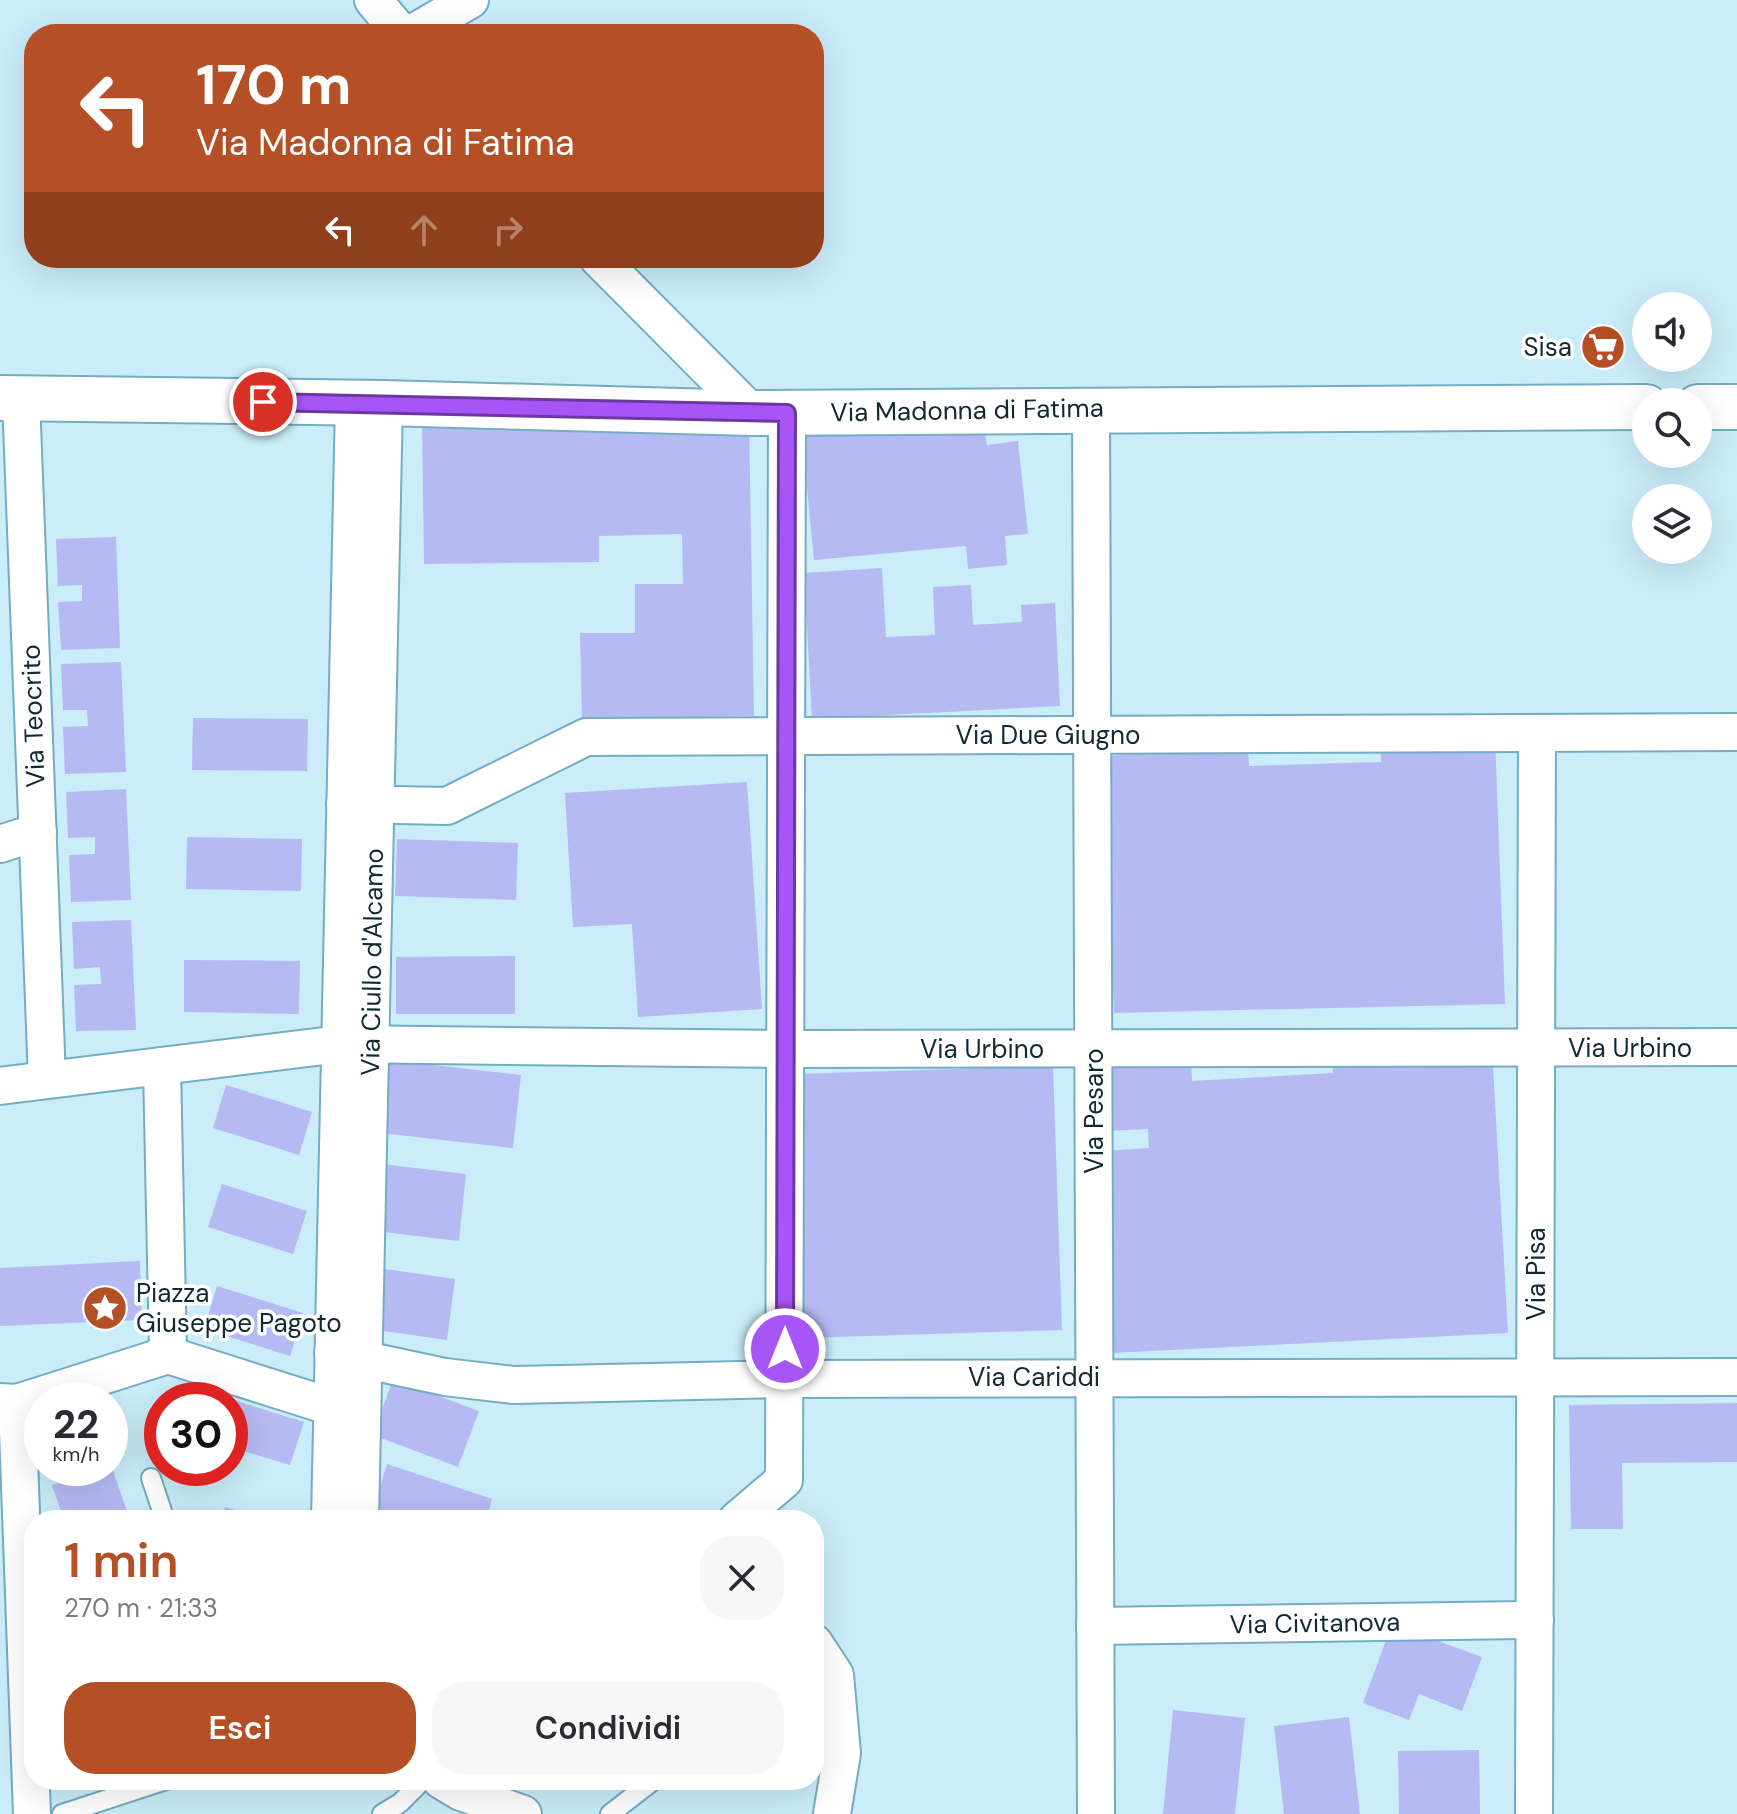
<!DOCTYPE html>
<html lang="it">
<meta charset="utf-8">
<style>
:root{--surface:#fff;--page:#f7f7f7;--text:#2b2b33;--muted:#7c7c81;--accent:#b54f25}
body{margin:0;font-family:"DM Sans",sans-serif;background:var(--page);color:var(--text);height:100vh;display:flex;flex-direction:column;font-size:30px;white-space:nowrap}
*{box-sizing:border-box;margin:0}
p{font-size:26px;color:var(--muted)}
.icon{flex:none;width:44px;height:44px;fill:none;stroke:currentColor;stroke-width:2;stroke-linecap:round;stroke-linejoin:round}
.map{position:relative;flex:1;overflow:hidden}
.sheet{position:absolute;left:24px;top:1510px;width:800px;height:280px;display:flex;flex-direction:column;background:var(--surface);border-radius:32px;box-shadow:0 8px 32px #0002}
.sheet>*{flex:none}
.banner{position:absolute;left:24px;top:24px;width:800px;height:244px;border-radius:32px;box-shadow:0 8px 32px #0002;background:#b54f25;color:#fff;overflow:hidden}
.controls{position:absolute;left:1632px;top:292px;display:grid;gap:16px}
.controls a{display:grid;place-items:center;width:80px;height:80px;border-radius:50%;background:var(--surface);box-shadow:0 8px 32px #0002;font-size:40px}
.speed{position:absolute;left:24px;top:1382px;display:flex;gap:16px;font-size:40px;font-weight:700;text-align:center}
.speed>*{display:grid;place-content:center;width:104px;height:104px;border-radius:50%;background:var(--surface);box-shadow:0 8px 32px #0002;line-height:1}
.speed small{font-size:20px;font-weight:400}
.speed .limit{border:12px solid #d22;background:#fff;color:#111}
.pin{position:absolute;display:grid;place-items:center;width:68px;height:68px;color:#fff;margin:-34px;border:4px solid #fff;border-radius:50%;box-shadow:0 2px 8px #0007}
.me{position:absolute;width:88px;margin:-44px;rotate:0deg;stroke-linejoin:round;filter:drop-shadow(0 0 6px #0008)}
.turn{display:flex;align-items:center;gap:28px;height:168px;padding:0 40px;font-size:36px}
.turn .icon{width:104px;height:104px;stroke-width:2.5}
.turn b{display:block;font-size:56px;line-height:68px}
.lanes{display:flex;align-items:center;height:76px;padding:0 40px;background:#0003;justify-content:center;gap:40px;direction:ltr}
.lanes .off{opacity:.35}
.round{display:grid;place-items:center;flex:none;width:84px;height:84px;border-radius:32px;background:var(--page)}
.head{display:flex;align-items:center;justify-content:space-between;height:136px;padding:0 40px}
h1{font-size:48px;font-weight:600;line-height:60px;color:var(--accent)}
.primary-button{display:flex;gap:16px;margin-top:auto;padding:16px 40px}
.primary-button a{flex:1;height:92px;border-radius:32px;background:var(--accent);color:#fff;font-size:32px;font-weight:600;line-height:92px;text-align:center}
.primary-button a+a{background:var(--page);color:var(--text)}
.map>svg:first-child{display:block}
</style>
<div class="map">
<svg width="1737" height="1814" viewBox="0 0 1737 1814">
<rect width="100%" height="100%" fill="#caedf9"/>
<g fill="#b6baf2">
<path d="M749,418L754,716L582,719L580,633H635V584H683L682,534L599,536V562L424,564L422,422Z"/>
<path d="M983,424L987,445L1018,441L1028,534L1005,536L1007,565L968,569L966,546L814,560L802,436Z"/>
<path d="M116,537L120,648L61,650L58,602L82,601V585L58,586L56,539Z"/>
<path d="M882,568L886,637L935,635L933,587L971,585L973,625L1022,622L1021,605L1055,603L1060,706L812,719L804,573Z"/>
<path d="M121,662L126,772L65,774L63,727L88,726L87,710H63L61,664Z"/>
<path d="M193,718L308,719L307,771L192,770Z"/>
<path d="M1495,737L1505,1004L1114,1013L1105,756L1248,748L1249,766L1381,762L1380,741Z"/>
<path d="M747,782L762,1009L638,1017L632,924L573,927L565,793Z"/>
<path d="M126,789L131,900L71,902L69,855L95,854V837L68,838L66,792Z"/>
<path d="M187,837L302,839L301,891L186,889Z"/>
<path d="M397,839L518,843L516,900L395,896Z"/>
<path d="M131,920L136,1030L76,1031L74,985L101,984L100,967L74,969L72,922Z"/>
<path d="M515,956V1014H396V957Z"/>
<path d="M184,960L300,961L299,1014L184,1012Z"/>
<path d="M1492,1049L1508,1333L1111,1353L1104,1151L1149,1148L1148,1129L1107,1131L1104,1064L1191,1060L1192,1081L1333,1073L1332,1057Z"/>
<path d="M380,1059L521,1075L513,1148L372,1132Z"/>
<path d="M1053,1066L1062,1330L805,1338L796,1074Z"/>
<path d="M226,1085L312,1112L299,1155L213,1128Z"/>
<path d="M381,1164L466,1174L459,1241L374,1231Z"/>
<path d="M222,1184L307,1211L293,1254L208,1227Z"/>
<path d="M140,1261L142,1320L0,1326V1268Z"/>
<path d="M378,1268L455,1279L447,1340L370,1329Z"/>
<path d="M217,1286L303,1313L290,1356L204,1329Z"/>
<path d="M393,1379L479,1411L458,1467L373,1435Z"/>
<path d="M230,1399L304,1422L290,1465L230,1447Z"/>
<path d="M1737,1403V1462L1622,1463L1623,1529H1571L1569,1405Z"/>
<path d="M110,1462L130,1520H64L52,1485L61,1482L56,1468H110Z"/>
<path d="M387,1464L492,1499L486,1520H370Z"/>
<path d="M225,1507L264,1519L263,1520H221Z"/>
<path d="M1392,1624L1482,1657L1462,1711L1419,1694L1409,1720L1363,1703Z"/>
<path d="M1173,1710L1245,1718L1235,1814H1163Z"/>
<path d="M1349,1717L1360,1814H1284L1274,1726Z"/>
<path d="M1479,1750L1480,1814H1399L1398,1751Z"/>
</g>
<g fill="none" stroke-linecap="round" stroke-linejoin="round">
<g stroke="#73adc1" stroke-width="22">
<g id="service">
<path d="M151,1478L165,1520"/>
<path d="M62,1814L166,1780"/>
<path d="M382,1814L400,1803L423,1780"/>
<path d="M610,1814L654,1780"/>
</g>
</g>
<g stroke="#73adc1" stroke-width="40">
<g id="minor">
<path d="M373,0L402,34"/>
<path d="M411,34L470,0"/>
<path d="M598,258L752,413"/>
<path d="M21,398L47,1080"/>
<path d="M1091,409L1096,1814"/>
<path d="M345,804L447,806L586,737L1737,732"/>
<path d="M0,844L38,832"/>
<path d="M162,1066L168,1355"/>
<path d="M0,1086L340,1044L786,1049L1737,1047"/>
<path d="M333,1353L445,1377L514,1385L785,1379L1737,1377"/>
<path d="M0,1402L17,1403L168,1355L332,1407"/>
<path d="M17,1403L32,1814"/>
<path d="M330,1520L354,404"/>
<path d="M360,1520L384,403"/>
<path d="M737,1520L784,1480L787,413"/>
<path d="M1095,1626L1535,1620"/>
<path d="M814,1643L835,1675L842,1753L832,1814"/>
<path d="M441,1780L461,1792L523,1814"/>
<path d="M1534,1814L1537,733"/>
</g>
</g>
<g stroke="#73adc1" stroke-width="48">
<g id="tertiary">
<path d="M0,398L384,403L752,413L1646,407"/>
<path d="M1698,407H1737"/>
</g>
</g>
<use href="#service" stroke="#fff" stroke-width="18"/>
<use href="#minor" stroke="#fff" stroke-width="36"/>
<use href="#tertiary" stroke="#fff" stroke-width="44"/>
</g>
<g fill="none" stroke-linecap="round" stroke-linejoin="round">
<g stroke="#6d37a1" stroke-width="20">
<path id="route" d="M263,402L787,413L785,1349"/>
</g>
<use href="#route" stroke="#a855f7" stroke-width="14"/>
</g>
<defs>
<g id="supermarket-disc" transform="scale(2.3)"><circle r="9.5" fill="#b54f25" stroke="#fff"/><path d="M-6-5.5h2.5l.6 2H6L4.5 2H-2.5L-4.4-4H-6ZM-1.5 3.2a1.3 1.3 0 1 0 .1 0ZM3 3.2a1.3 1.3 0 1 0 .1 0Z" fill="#fff"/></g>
<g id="sight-disc" transform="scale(2.3)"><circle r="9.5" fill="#b54f25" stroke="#fff"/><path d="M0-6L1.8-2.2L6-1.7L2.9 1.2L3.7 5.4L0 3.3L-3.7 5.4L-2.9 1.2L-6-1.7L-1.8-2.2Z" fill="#fff"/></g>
</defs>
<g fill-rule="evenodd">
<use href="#supermarket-disc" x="1603" y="347"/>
<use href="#sight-disc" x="105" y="1308"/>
</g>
<g text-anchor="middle" stroke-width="7" stroke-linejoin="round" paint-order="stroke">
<g font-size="26" fill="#112a31" stroke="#fff" text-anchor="end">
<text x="1572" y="356">Sisa</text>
<text x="136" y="1302" text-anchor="start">Piazza<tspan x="136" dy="30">Giuseppe Pagoto</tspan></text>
</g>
<g font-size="26" fill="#112a31" stroke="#fff">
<text transform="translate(967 410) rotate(-1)" y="9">Via Madonna di Fatima</text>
<text transform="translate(33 716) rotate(-92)" y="9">Via Teocrito</text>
<text x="1048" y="744">Via Due Giugno</text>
<text transform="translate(372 962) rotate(-89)" y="9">Via Ciullo d'Alcamo</text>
<text x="1630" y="1057">Via Urbino</text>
<text x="982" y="1058">Via Urbino</text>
<text transform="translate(1094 1111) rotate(-90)" y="9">Via Pesaro</text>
<text transform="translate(1536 1274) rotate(-90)" y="9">Via Pisa</text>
<text x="1034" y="1386">Via Cariddi</text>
<text transform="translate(1315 1623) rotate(-1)" y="9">Via Civitanova</text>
</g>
</g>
</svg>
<div class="controls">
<a><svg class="icon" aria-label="sound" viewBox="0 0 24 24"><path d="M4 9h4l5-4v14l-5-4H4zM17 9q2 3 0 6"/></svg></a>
<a><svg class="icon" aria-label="search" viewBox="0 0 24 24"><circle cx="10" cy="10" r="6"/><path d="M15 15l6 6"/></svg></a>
<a><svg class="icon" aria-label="layers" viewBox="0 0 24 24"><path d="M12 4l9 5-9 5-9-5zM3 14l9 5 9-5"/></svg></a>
</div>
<div class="speed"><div>22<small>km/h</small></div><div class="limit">30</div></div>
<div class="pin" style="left:263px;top:402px;background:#d93025"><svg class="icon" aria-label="arrive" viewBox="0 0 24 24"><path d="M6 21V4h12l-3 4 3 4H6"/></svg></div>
<svg class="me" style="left:785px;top:1349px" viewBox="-20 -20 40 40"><circle r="17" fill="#a855f7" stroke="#fff" stroke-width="3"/><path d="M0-11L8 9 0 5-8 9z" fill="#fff"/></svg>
<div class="banner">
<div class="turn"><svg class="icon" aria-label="left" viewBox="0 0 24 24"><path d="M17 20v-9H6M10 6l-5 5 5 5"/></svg><div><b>170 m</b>Via Madonna di Fatima</div></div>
<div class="lanes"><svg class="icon" aria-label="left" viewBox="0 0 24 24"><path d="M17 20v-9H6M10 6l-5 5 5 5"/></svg><svg class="icon off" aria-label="ahead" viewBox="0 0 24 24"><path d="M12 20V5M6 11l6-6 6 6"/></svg><svg class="icon off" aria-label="right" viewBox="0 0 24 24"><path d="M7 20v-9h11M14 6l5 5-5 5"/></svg></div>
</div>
<section class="sheet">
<div class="head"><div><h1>1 min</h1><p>270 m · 21:33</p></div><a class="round"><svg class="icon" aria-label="close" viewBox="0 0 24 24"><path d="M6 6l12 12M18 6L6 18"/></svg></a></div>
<div class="primary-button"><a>Esci</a><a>Condividi</a></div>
</section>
</div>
